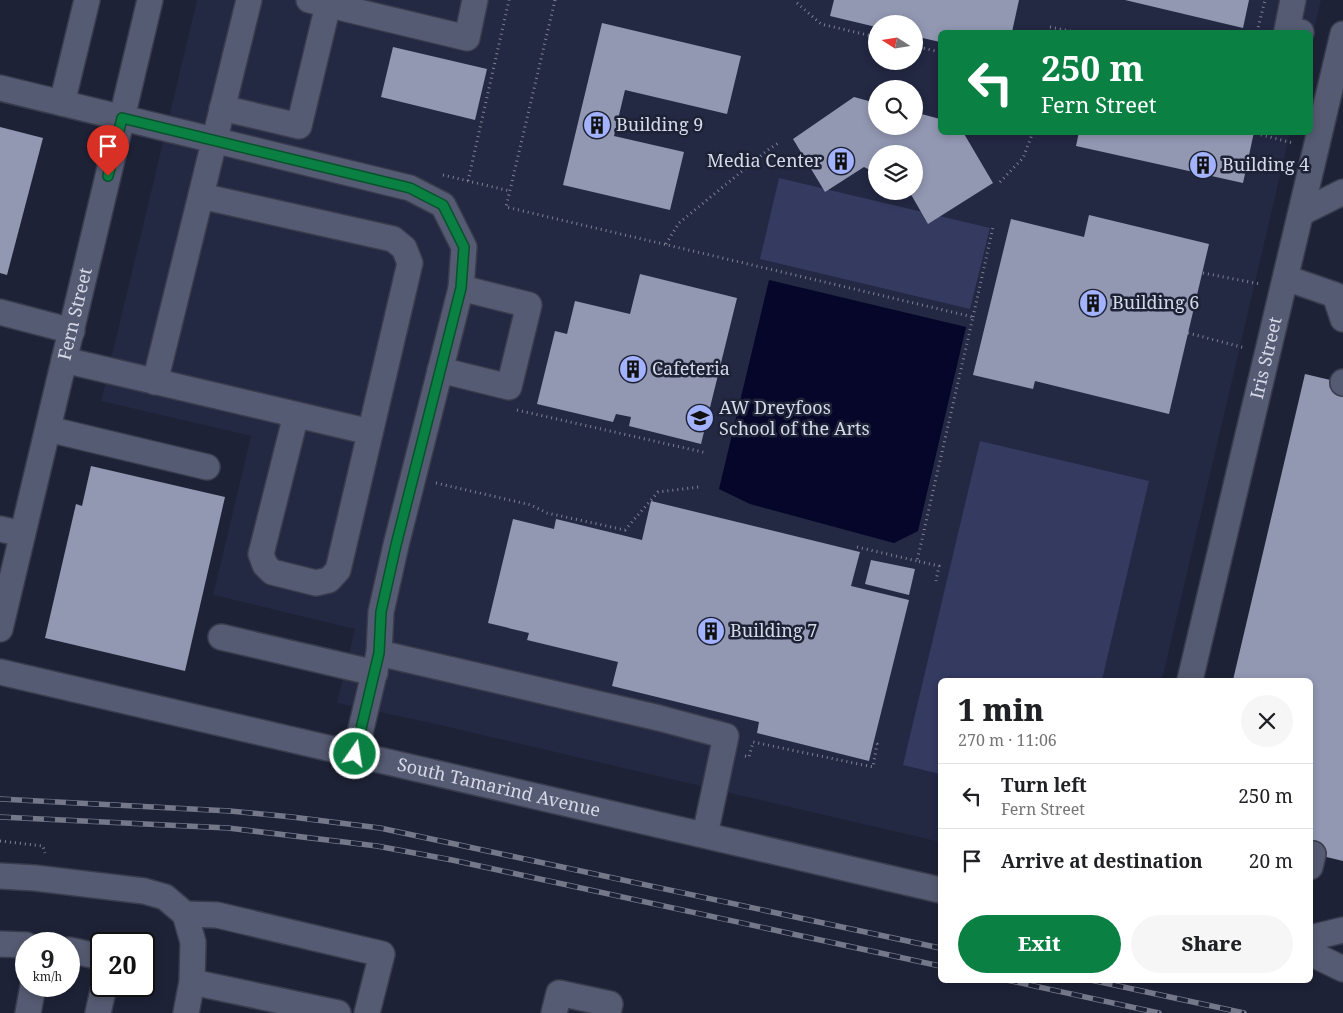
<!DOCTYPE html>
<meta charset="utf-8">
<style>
:root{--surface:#fff;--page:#f6f6f6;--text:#202124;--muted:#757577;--line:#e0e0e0;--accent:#0b8043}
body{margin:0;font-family:"Noto Serif",serif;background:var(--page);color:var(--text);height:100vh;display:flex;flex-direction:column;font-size:19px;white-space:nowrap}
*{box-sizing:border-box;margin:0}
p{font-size:16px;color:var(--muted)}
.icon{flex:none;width:28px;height:28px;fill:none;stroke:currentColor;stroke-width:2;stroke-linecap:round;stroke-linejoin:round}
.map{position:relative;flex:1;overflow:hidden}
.details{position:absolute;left:938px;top:678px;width:375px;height:305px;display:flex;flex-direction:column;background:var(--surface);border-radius:8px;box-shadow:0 2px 8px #0003}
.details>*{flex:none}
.banner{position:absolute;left:938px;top:30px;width:375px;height:105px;border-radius:8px;box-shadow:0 2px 8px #0003;background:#0b8043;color:#fff;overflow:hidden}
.needle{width:32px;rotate:282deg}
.buttons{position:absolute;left:868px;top:15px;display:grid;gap:10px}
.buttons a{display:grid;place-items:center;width:55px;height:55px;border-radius:50%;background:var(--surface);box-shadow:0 2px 8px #0003;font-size:25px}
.speed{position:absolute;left:15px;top:932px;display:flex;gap:10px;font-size:25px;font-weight:700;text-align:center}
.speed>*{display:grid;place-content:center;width:65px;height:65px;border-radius:50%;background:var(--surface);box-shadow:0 2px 8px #0003;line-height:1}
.speed small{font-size:12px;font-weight:400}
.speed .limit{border:2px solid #111;border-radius:8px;background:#fff;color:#111}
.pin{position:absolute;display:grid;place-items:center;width:42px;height:42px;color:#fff;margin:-51px -21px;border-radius:50% 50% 50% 0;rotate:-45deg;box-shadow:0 0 5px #0007}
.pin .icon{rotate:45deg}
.me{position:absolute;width:55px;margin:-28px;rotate:13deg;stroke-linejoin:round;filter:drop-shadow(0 0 4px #0008)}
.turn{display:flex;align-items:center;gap:18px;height:105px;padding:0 20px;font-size:22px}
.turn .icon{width:65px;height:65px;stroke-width:2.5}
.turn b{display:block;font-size:35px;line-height:42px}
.round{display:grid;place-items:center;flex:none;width:52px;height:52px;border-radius:26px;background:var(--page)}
.head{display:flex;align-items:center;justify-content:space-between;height:85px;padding:0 20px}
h1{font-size:30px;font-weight:800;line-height:38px}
.action{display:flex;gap:10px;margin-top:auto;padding:10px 20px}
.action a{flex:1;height:58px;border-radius:30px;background:var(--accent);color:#fff;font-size:20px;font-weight:800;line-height:58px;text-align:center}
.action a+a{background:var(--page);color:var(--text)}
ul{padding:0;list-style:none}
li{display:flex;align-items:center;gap:15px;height:65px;padding:0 20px;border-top:1px solid var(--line)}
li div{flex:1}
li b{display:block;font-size:19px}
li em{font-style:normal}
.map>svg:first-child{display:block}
</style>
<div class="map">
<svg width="1343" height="1013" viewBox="0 0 1343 1013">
<rect width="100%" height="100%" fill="#1e2236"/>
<path fill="#232843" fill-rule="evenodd" d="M197,0H1321L1310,46V32H940V132L1290,133L1162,680H940V842L435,724L337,703L355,629L213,595L251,436L101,401ZM876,24H914V61H876ZM876,89H914V126H876ZM876,154H914V191H876Z"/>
<g fill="#343a60">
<path d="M779,178L990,228L970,309L760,259Z"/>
<path d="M980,441L1149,481L1102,680H940V774L903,765Z"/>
</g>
<path fill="#06052a" d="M769,280L966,327L918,531L894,543L750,504L719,489Z"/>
<g fill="#9298b2">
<path d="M834,0H1019L1012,32H940V42L914,36V24H876V27L830,16Z"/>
<path d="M1125,0H1249L1243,28Z"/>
<path d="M602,23L741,56L727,114L625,90L614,136L684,152L670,210L563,185Z"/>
<path d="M393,47L487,69L475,120L381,97Z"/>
<path d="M854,97L876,103V126H914V112L940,119V132H963L993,183L928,224L909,191H914V154H876V173L864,167L825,192L793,139Z"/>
<path d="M0,127L43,138L7,275L0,273Z"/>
<path d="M1079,132H1254L1243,183L1076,146Z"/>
<path d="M1089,215L1209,244L1169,414L1035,381L1033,389L973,375L1011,219L1084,237Z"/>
<path d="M640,274L737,298L701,444L629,426L631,417L616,414L613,422L537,404L555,331L567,334L575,301L630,314Z"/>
<path d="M1305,374L1343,383V861L1310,853V680H1233Z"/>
<path d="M91,466L225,497L185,671L45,638L76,504L82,506Z"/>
<path d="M651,501L860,552L851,586L909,600L869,761L757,733L759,722L612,686L618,662L527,640L529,633L488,623L513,519L554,529L556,519L642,540Z"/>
<path d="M871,560L915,569L909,595L865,584Z"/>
</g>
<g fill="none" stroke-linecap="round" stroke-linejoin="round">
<g stroke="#393c4d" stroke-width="28">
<g id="minor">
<path d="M309,0L467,38L475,0"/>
<path d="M1293,0L1287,30L1301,32"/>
<path d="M0,88L410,188L443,205L464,247L461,288L396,545L381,612L379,653L355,754"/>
<path d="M62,103L87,0"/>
<path d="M222,108L299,126L328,5"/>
<path d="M201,196L393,239L404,248L410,263L338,570L329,580L316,583L272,572L265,565L261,554L296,415"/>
<path d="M1301,213L1343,192"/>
<path d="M1286,278L1335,295L1343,319"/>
<path d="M0,312L72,331"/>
<path d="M64,360L370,432"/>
<path d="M440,370L509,387L529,305L461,288"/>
<path d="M155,382L249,0"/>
<path d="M1343,383V382"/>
<path d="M48,429L207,467"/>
<path d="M0,529L22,534"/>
<path id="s1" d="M0,629L150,0"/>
<path d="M221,637L375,673"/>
<path d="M379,653L659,718L726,736L705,835"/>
<path id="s2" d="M0,672L940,890"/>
<path id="s3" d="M1190,680L1343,34"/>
<path d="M1310,867L1313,854"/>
<path d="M0,876L35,878L144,891L165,897L185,914"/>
<path d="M185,914L217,915L382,954L367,1013"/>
<path d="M185,914L193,942L192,982L186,1013"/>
<path d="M1310,938L1343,930"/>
<path d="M0,944L26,945"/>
<path d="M69,950L101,957"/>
<path d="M1310,953L1343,969"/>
<path d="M192,982L338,1013"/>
<path d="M28,1013L33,986"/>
<path d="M98,1013L104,986"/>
<path d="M554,1013L559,993L610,1004L608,1013"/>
</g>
</g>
<g stroke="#7e8293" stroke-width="3" stroke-dasharray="1 4" stroke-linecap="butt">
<path d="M555,0L506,207L973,317L917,561L939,566L936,581"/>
<path d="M797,3L821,24L876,37"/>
<path d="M1050,27L1075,32"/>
<path d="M1257,32L1265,0"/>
<path d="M914,46L940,52"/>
<path d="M1258,132V134L1293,143"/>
<path d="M443,175L510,191"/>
<path d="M468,181L509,0"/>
<path d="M1000,182L1023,158L1033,132"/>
<path d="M666,244L679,223L769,149L780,142"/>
<path d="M1203,273L1260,284"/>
<path d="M973,317L993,227"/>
<path d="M1188,333L1245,348"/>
<path d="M517,410L707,453"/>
<path d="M436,483L531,505L547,513L625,530L658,492L699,487"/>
<path d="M857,547L917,561"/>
<path d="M745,756L749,757L753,742L873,767L877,744L874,743"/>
<path d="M0,841L43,846L45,853"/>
</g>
<use href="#minor" stroke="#555b72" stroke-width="25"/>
<g stroke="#757889" stroke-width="5.5">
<g id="rail">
<path d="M0,799L230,811L292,817L380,828L940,948"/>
<path d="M0,817L228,828L377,846L452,860L940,966"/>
<path d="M1007,980L1159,1013"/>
<path d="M1091,980L1244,1013"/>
</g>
</g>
<use href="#rail" stroke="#1e2236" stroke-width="4" stroke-dasharray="11" stroke-linecap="butt"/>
</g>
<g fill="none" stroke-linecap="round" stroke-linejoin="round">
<g stroke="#07532c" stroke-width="12">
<path id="route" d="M108,176L122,118L410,188L443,205L464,247L461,288L396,545L381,612L379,653L355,754"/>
</g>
<use href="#route" stroke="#0b8043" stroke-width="9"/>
</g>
<defs>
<g id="building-disc" transform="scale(1.4375)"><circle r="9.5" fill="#a3b2fc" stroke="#1e2236"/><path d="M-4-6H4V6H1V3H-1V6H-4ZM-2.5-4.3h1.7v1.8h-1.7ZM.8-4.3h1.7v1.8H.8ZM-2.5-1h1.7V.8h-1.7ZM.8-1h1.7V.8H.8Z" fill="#111"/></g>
<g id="school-disc" transform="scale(1.4375)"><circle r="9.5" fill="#a3b2fc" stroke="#1e2236"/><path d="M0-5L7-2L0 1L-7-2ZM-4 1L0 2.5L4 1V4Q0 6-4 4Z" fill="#111"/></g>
</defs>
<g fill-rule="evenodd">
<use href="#building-disc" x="597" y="125"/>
<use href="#building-disc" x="841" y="161"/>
<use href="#building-disc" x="1203" y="165"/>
<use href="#building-disc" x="1093" y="303"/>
<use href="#building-disc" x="633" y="369"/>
<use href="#school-disc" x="700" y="418"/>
<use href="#building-disc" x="711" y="631"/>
</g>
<g text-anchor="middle" stroke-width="5" stroke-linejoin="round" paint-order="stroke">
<g font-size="18" fill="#d6d9e7" stroke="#1e2236" text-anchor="start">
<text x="616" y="131">Building 9</text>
<text x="822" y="167" text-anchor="end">Media Center</text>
<text x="1222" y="171">Building 4</text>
<text x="1112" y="309">Building 6</text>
<text x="652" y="375">Cafeteria</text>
<text x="719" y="414">AW Dreyfoos<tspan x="719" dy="21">School of the Arts</tspan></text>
<text x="730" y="637">Building 7</text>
</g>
<g font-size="18" fill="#d6d9e7" stroke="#1e2236">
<text dy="6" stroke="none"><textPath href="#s1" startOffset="324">Fern Street</textPath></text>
<text dy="6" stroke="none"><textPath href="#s3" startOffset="331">Iris Street</textPath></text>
<text dy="6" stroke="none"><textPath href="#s2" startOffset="512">South Tamarind Avenue</textPath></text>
</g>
</g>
</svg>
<div class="buttons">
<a><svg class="needle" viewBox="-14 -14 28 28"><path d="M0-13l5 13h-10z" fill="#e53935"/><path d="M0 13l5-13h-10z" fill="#757577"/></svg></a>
<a><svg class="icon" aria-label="search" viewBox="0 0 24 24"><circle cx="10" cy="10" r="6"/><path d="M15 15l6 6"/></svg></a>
<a><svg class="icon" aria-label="layers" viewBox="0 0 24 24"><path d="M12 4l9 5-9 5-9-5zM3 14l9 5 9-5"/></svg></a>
</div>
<div class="speed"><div>9<small>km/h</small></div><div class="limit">20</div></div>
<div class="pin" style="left:108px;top:176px;background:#d93025"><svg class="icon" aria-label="arrive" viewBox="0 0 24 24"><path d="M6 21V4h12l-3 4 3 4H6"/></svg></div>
<svg class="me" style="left:355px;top:754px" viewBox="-20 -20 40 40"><circle r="17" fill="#0b8043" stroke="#fff" stroke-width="3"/><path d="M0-11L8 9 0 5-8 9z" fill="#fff"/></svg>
<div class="banner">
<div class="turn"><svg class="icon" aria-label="left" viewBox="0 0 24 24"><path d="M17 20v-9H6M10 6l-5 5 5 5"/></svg><div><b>250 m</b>Fern Street</div></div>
</div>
<section class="details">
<div class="head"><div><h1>1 min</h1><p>270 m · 11:06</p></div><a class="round"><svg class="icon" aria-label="close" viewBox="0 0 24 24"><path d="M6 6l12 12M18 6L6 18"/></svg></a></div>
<ul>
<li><svg class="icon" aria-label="left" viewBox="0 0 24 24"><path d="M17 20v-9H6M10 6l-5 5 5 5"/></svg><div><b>Turn left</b><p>Fern Street</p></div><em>250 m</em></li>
<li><svg class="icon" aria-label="arrive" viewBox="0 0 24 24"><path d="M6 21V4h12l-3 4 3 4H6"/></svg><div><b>Arrive at destination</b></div><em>20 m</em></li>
</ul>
<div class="action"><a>Exit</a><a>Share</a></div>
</section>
</div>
